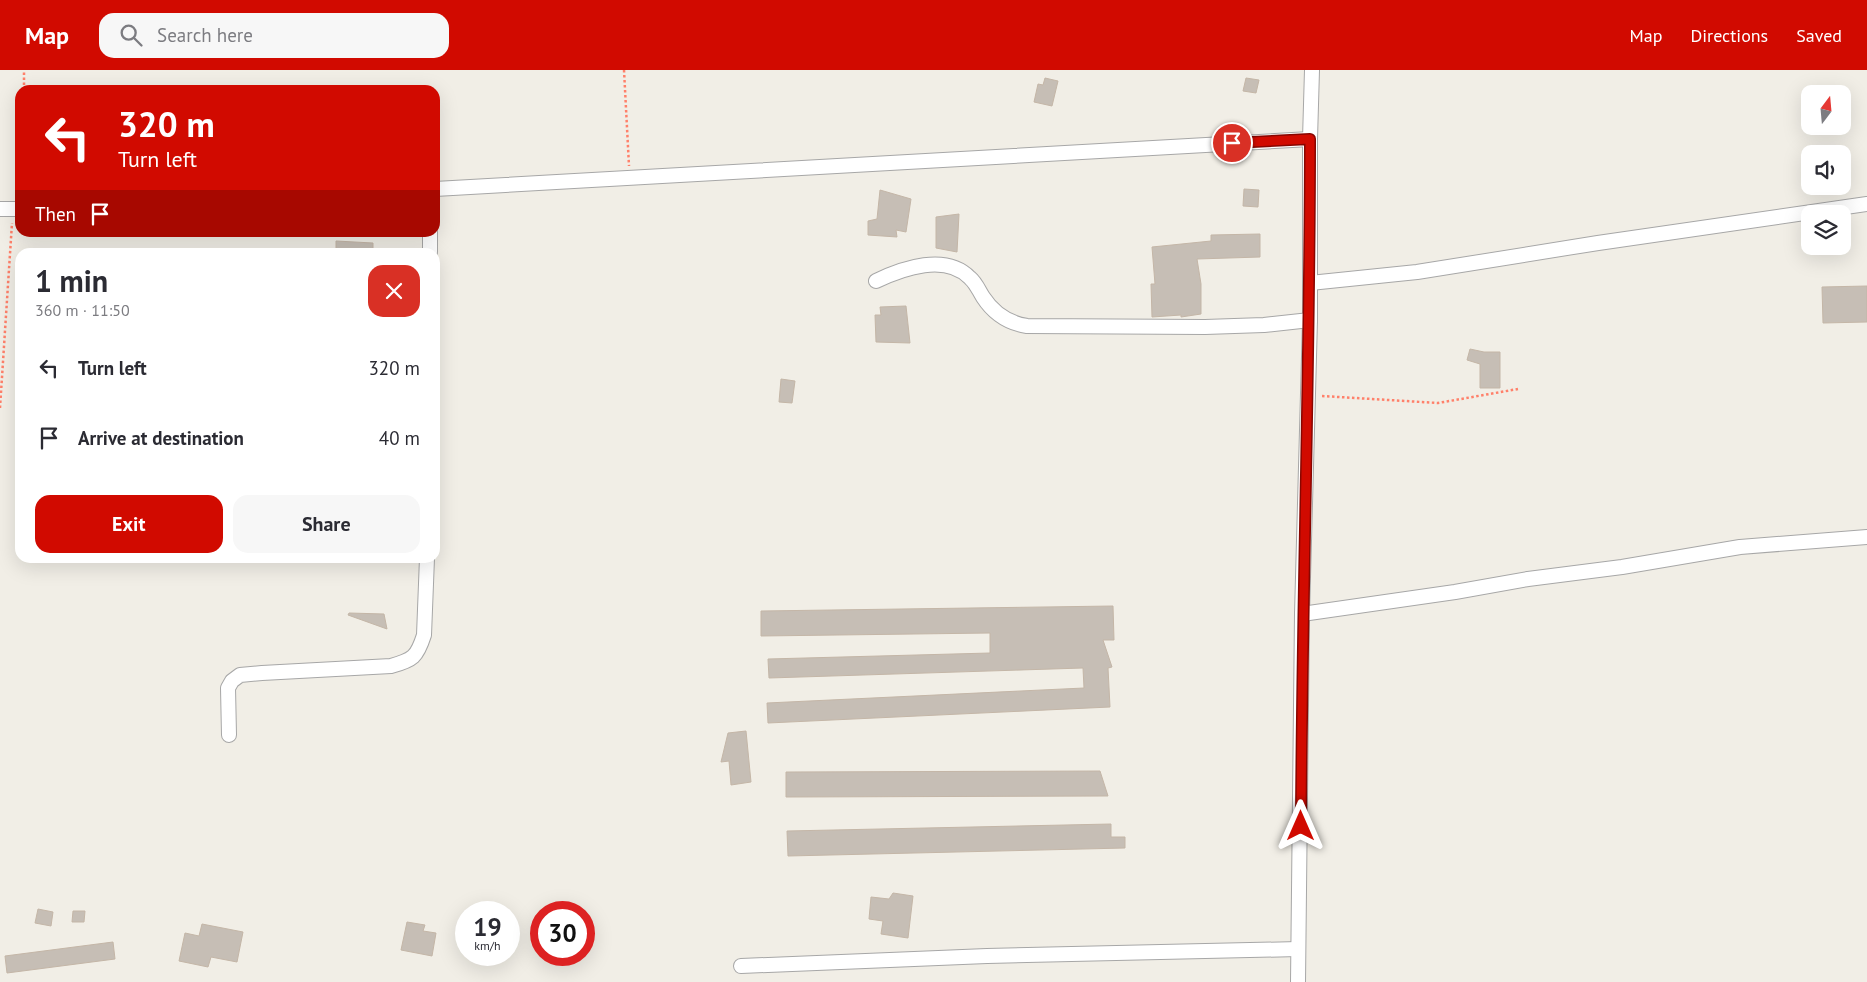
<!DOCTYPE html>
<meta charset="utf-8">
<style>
:root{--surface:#fff;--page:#f7f7f7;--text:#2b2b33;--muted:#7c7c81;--accent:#d10a00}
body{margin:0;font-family:"PT Sans",sans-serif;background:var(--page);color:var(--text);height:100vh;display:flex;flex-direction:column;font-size:19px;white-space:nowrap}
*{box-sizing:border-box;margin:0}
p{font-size:16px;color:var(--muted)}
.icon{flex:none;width:28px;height:28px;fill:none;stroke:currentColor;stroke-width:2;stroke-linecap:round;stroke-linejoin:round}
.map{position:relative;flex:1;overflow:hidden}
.panel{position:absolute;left:15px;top:178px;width:425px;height:315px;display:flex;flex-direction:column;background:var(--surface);border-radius:15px;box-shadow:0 5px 20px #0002}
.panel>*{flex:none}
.banner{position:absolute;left:15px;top:15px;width:425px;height:152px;border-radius:15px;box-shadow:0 5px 20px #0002;background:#d10a00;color:#fff;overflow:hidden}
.needle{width:32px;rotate:16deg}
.fabs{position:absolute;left:1801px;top:15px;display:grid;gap:10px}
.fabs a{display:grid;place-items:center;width:50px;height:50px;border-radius:10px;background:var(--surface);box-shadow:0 5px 20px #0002;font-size:25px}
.speed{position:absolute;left:455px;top:831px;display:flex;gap:10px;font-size:25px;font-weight:700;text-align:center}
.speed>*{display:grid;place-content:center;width:65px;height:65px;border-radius:50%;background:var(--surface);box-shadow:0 5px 20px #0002;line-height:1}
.speed small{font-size:12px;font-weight:400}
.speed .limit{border:8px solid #d22;background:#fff;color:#111}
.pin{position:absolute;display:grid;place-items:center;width:42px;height:42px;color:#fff;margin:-21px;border:2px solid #fff;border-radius:50%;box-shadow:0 1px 5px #0007}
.me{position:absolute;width:55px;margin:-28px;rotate:0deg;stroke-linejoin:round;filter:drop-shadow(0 0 4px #0008)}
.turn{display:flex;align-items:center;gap:18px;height:105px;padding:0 20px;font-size:22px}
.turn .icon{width:65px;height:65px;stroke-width:2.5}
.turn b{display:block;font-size:35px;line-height:42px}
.then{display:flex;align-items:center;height:48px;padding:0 20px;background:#0003;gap:10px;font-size:19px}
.round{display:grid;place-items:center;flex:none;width:52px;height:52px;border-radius:15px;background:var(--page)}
.overview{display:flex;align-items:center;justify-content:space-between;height:85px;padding:0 20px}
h1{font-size:30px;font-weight:800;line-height:38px}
.cta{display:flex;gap:10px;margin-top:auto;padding:10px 20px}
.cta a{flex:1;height:58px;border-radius:15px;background:var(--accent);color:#fff;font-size:20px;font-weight:800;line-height:58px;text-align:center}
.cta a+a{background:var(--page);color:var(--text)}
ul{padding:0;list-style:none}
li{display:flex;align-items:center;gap:15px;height:70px;padding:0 20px}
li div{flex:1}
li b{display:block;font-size:19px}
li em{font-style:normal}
header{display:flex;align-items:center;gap:30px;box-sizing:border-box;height:70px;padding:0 25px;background:var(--accent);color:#fff}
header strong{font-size:24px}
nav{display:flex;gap:28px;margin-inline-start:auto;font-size:18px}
.search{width:350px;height:45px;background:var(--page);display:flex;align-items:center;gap:12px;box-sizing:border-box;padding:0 18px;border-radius:15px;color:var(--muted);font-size:19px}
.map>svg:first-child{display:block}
</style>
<header>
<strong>Map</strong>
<div class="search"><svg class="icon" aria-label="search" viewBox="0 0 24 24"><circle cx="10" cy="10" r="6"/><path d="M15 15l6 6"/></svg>Search here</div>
<nav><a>Map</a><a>Directions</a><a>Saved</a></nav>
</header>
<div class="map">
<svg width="1867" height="912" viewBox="0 0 1867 912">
<rect width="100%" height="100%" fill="#f1eee6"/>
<g fill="#c6beb5" stroke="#c4b6a7">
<path d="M1045,8L1058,11L1052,36L1034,32L1038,14L1043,15Z"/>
<path d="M1246,8L1259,10L1256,23L1243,21Z"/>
<path d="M1244,119L1259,120L1258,137L1243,136Z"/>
<path d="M880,120L911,129L906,162L896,160L897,167L868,165V151L877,149Z"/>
<path d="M959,144L957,182L936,178V147Z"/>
<path d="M1260,164V187L1197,189L1201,214V244L1181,247V245L1152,247L1151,214H1155L1152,177L1211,171V165Z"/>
<path d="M336,171L373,173V182H336Z"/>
<path d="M1867,216V252L1823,253L1822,217Z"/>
<path d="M906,236L910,273L876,272L875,245H881L880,237Z"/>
<path d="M1470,279L1484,282H1500V318H1480V294L1467,290Z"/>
<path d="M781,309L795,311L792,333L779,332Z"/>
<path d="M1113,536L1114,570H1103L1112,597L1108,598L1110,637L768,653L767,633L1084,618L1083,598L769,608L768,589L990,583V563L761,566V541Z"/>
<path d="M349,543L384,544L387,559L348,545Z"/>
<path d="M746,661L751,712L731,715L729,691L721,692L728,663Z"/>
<path d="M1100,701L1108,726L786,727V702Z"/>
<path d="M1111,754V767H1125V778L788,786L787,761Z"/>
<path d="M893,823L913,826L908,868L881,864L883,851L869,849L871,827L889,829Z"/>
<path d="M38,839L53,842L51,856L35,853Z"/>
<path d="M73,841H85L84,852H72Z"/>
<path d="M407,852L425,855L423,861L436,863L432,886L401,880Z"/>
<path d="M202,854L243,862L237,892L211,887L208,897L179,891L185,863L199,866Z"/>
<path d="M113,872L115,889L7,903L5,886Z"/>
</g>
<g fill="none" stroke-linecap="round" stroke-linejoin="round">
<g stroke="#a7a7a7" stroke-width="16">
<g id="minor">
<path d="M435,119L1310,69"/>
<path d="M0,139H20"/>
<path d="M430,162V182"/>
<path d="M876,211C903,198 946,183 970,208C976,213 979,221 983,227C994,244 1008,253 1027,256L1205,257L1264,255L1310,250"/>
<path d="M1310,213L1417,202L1598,173L1867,134"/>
<path d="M1302,544L1455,522L1528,509L1622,497L1740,477L1867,467"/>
<path d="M229,665L228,618L232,611L240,605L262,603L391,596C413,590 417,587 424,565L427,488"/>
<path d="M741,896L987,886L1298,879"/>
<path d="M1298,912L1302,544L1310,250V69L1312,0"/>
</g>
</g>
<g stroke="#ff806a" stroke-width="2.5" stroke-dasharray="2.5 2.5" stroke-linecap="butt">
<path d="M624,0L629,96"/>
<path d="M24,20V0"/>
<path d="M1322,326L1438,333L1518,319"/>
<path d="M0,338L12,153"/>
</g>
<use href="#minor" stroke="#fff" stroke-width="14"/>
</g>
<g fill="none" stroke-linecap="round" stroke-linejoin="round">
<g stroke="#880600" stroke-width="12">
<path id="route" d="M1232,73L1310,69C1310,298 1302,527 1301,756"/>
</g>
<use href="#route" stroke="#d10a00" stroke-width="9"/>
</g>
</svg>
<div class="fabs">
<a><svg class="needle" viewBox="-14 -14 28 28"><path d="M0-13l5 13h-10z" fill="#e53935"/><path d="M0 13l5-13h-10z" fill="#7c7c81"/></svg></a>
<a><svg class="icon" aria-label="sound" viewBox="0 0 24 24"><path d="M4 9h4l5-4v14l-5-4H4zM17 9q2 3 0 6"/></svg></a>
<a><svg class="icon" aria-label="layers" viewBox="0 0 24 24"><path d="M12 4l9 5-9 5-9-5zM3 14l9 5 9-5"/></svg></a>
</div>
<div class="speed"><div>19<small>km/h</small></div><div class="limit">30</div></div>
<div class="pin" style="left:1232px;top:73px;background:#d93025"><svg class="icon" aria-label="arrive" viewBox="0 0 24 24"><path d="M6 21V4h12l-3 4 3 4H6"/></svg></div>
<svg class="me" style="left:1301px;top:756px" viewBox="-20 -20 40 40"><path d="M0-17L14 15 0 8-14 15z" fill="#d10a00" stroke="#fff" stroke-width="4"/></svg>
<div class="banner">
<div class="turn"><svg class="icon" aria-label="left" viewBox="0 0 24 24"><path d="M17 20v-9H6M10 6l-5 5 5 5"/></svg><div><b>320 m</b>Turn left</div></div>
<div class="then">Then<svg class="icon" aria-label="arrive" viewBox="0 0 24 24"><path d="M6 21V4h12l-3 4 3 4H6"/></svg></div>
</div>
<section class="panel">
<div class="overview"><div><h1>1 min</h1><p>360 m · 11:50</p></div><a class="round" style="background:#d93025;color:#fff"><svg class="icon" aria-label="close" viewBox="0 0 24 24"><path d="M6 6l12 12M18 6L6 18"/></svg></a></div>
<ul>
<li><svg class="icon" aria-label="left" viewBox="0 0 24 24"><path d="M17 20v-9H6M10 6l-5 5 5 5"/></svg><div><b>Turn left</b></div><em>320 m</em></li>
<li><svg class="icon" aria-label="arrive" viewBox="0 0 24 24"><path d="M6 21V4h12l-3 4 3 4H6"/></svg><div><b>Arrive at destination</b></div><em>40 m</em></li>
</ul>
<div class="cta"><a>Exit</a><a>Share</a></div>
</section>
</div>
